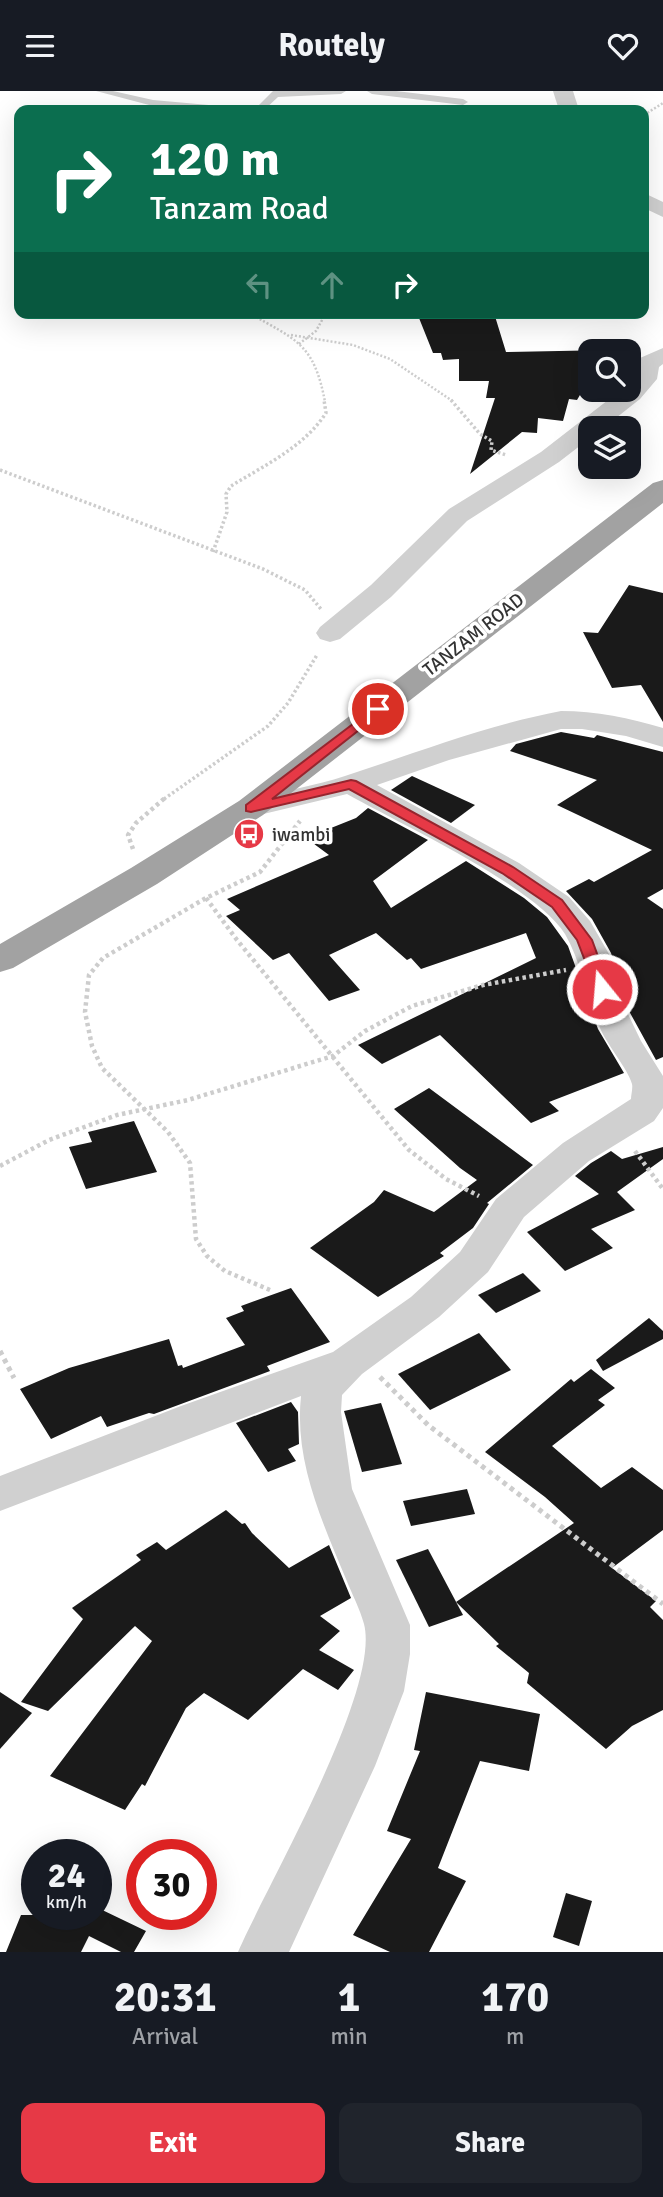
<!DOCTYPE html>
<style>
:root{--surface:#171b24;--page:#20242c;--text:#f1f3f6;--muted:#9ea1a6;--accent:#e63946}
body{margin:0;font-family:Signika,sans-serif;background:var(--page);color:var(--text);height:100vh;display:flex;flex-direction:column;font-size:26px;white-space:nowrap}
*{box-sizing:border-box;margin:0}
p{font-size:23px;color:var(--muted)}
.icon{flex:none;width:38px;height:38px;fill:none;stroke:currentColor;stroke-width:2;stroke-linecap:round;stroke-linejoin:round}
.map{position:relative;height:1861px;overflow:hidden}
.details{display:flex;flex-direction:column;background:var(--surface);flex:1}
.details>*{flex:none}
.banner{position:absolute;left:14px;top:14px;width:635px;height:214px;border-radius:14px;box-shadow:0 7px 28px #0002;background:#0b6e4f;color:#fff;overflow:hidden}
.buttons{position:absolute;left:578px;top:248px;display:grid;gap:14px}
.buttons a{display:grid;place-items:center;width:63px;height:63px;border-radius:14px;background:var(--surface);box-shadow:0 7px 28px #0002;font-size:35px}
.speed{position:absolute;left:21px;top:1748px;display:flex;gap:14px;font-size:35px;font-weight:700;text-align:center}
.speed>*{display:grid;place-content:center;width:91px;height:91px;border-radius:50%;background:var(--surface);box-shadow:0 7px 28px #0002;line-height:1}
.speed small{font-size:18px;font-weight:400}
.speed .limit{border:10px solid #d22;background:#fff;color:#111}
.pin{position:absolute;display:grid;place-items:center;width:60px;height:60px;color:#fff;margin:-30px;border:4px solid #fff;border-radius:50%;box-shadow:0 2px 7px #0007}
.me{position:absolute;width:77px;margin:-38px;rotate:343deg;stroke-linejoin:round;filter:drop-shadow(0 0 5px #0008)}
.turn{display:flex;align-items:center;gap:24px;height:147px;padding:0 21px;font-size:32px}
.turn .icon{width:91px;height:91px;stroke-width:2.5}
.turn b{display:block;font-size:49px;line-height:60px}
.lanes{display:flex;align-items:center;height:66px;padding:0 21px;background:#0003;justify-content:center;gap:35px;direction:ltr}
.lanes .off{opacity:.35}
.eta{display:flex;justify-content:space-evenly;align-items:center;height:119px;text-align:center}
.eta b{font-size:42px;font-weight:700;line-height:49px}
.primary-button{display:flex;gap:14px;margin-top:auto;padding:14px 21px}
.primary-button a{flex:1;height:80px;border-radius:14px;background:var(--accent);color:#fff;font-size:28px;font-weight:700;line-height:80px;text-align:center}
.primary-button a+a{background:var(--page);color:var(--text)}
header{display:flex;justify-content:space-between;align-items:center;height:91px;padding:0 21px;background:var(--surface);font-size:32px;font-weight:700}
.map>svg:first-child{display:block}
</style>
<header><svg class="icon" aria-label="menu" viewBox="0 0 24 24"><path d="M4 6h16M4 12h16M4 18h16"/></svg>Routely<svg class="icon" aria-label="heart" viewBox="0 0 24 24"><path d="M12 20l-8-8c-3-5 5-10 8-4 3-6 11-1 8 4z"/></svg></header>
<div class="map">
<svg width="663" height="1861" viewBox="0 0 663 1861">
<rect width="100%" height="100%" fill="#fff"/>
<g fill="#1a1a1a">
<path d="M417,222H494L506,261L610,259L590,261V269L582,273L590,276V287L577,309L569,308L563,330L538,327L537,342L522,341L470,383L495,307H486L489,290H459V268L443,269L441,262H433Z"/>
<path d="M629,494L663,502V631L641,594L612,597L583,541L598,542Z"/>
<path d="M561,641L594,647L597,644L663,661V798L647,807L663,818V966L656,969L629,920L611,862L592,828L566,800L589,788L594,791L652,759L557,714L597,689L510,660L516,653Z"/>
<path d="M412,685L475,714L451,732L391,699Z"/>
<path d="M368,717L428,749L373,790L391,817L466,770L524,807L547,826L568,855L598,938L624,982L549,1011L559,1020L531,1032L440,944L382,973L358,954L536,867L526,842L421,878L411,867L407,869L376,842L329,864L360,899L329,910L289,862L273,869L226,825L240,819L227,808L329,764L306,747L356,727Z"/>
<path d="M429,997L533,1074L487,1112L489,1113L473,1137L440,1162L444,1165L378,1206L310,1157L374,1111L384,1099L434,1121L477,1089L460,1077L394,1018Z"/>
<path d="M134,1030L157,1081L86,1098L69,1056L92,1051L88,1041Z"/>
<path d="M663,1056V1068L617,1101L635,1119L591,1138L613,1157L565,1180L527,1141L599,1103L575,1085L591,1072L611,1060L622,1068Z"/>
<path d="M523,1182L541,1200L496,1222L478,1204Z"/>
<path d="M291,1197L330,1251L267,1275L270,1280L154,1323L149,1322L107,1336L101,1325L51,1348L20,1298L69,1277L169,1248L178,1275L182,1274L183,1277L245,1254L226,1227L244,1220L241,1215Z"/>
<path d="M649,1227L663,1240V1248L603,1280L596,1269Z"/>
<path d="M479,1242L511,1279L430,1319L398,1283Z"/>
<path d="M591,1278L615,1297L598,1309L605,1314L552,1355L601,1397L632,1376L663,1399V1439L612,1477L656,1510L650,1516L663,1529V1619L632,1635L606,1658L527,1592L529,1582L496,1555L499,1553L456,1511L574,1432L545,1406L485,1361L571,1288L574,1291Z"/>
<path d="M291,1311L298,1321L299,1353L288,1358L296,1370L268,1381L236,1332Z"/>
<path d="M381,1312L402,1373L362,1381L344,1320Z"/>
<path d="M467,1398L475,1423L411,1435L403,1410Z"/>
<path d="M226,1419L242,1433L245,1432L252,1442L289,1477L329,1454L351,1507L320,1525L340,1540L319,1559L354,1579L338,1599L303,1578L248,1629L204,1602L186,1617L145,1695L142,1693L125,1719L50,1685L152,1550L135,1535L48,1620L21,1611L83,1528L72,1517L141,1469L136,1464L157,1451L166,1459Z"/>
<path d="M428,1458L463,1524L429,1536L396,1469Z"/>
<path d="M0,1601L32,1622L0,1658Z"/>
<path d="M426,1601L540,1623L529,1680L480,1670L438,1777L466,1790L429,1861H390L353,1844L411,1748L387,1740L420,1660L414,1659Z"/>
<path d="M566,1802L592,1810L579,1855L553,1846Z"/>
<path d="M96,1816L146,1840L134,1861H121L89,1845L81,1861H6L21,1824H96Z"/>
</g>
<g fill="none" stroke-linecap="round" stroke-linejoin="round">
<g stroke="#cdcdcd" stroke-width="2.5" stroke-dasharray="2 2" stroke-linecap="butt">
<path d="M644,24L663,12"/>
<path d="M249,222C296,249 314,252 325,311"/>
<path d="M291,244L353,254L390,268L454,311"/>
<path d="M299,253L316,240L326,222"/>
</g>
<g stroke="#cdcdcd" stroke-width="3.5" stroke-dasharray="2.5 2.5" stroke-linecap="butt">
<path d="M451,309L480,343L492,350L491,359L506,364"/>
<path d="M0,379L263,478L305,499L321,518"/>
<path d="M213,461L227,421L226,403L231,395C265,374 304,356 326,322L324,309"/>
<path d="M164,708L268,635L288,612L317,564"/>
</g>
<g stroke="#cdcdcd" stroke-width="4.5" stroke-dasharray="3.5 3.5" stroke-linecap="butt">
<path d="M133,758L128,744L136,732L166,706"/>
<path d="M206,807L237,849L409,1059L446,1088L479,1105"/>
<path d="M635,1060L663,1098"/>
<path d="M0,1075L49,1049L117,1024L188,1009L333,965L365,940L412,915L483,894L566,879"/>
<path d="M270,1199L225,1180L207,1165L196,1148L190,1072L168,1041L102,977L92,955L85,921L89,884L103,867L206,807L260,781L300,730"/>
</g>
<g stroke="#cdcdcd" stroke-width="5" stroke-dasharray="4.5 4.5" stroke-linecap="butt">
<path d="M0,1260L14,1287"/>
<path d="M380,1286L428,1334L663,1513"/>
</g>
<g fill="#d0d0d0" fill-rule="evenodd">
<path d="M96,0H113L153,9L231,16L236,19L153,15Z"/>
<path d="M346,0L341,3L278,6L264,19H254L273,0Z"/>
<path d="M367,0H396L463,8L468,11L463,14L372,3Z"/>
</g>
<g fill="#d0d0d0" fill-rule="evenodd">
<path d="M553,0H573L579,19H559Z"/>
<path d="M644,102L663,111V126L644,117Z"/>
<path d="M663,257V273L659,276L657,288L640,308L602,338H590V347L559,371L467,430L391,506L340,548L330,551L320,548L316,542L320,536L371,494L449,418L541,361L621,299H628V292L633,286L640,267Z"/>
<path d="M561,620C596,620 630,627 663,637V656L626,645L582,638H561L449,669L377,694L519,772L569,806L590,830L609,863L627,921L641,950L663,985V1017L654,1030L589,1070L524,1126L488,1181L439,1226L362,1283L342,1304L341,1321L352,1398L410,1534V1563L404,1600L375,1675L289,1861H238C268,1792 381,1599 364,1533C360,1518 352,1503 346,1488C322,1430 294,1370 301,1305L0,1420V1385L181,1315L333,1261L411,1206L460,1161L496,1108L563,1052L631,1008C631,1004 633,997 632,993C628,978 607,954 600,937C586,907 582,872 565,843C535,795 400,733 347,703L251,726L240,724L235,717L240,710C274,702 311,696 345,685C416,662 487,634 561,620Z"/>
</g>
<path fill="#a2a2a2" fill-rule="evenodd" d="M663,389V412L263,724L157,793L13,877L0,881V853L131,777L239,710L653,392Z"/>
</g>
<path fill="#e63946" stroke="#96252e" stroke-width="2" d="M378,614L383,615V620L272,708L351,689L356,690L513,776L562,809L592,849L610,898L608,901H597L577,849L552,816L502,782L349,698L251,721L246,720V714Z"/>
<defs>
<g id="bus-disc" transform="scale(1.575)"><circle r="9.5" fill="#e63946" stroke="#fff"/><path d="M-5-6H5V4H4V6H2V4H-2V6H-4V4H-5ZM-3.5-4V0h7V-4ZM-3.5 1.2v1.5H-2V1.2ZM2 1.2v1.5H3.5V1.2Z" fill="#fff"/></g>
</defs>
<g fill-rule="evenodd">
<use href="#bus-disc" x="249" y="743"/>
</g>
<g text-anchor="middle" stroke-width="7" stroke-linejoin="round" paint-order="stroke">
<g font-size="19" fill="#333" stroke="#fff">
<text transform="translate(473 543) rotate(-38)" y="7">TANZAM ROAD</text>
</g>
<g font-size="19" fill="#333" stroke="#fff" text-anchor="start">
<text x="272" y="750">iwambi</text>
</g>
</g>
</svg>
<div class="buttons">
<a><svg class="icon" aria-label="search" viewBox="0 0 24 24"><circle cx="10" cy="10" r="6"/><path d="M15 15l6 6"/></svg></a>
<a><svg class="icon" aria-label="layers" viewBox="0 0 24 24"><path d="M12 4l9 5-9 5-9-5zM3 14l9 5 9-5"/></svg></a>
</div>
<div class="speed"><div>24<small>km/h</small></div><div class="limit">30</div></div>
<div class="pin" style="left:378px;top:618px;background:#d93025"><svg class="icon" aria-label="arrive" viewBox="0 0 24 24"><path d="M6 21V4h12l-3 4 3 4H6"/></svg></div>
<svg class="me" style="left:602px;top:898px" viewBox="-20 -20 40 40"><circle r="17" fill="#e63946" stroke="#fff" stroke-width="3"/><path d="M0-11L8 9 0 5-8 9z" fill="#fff"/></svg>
<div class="banner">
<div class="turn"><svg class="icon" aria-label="right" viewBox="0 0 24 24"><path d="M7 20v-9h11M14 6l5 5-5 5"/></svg><div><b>120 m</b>Tanzam Road</div></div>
<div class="lanes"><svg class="icon off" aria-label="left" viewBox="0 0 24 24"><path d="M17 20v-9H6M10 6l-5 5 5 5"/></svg><svg class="icon off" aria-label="ahead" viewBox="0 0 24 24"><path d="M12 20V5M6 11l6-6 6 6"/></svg><svg class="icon" aria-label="right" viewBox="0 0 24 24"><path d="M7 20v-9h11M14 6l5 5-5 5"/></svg></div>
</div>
</div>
<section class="details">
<div class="eta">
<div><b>20:31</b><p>Arrival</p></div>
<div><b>1</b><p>min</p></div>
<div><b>170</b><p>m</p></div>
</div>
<div class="primary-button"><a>Exit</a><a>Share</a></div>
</section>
